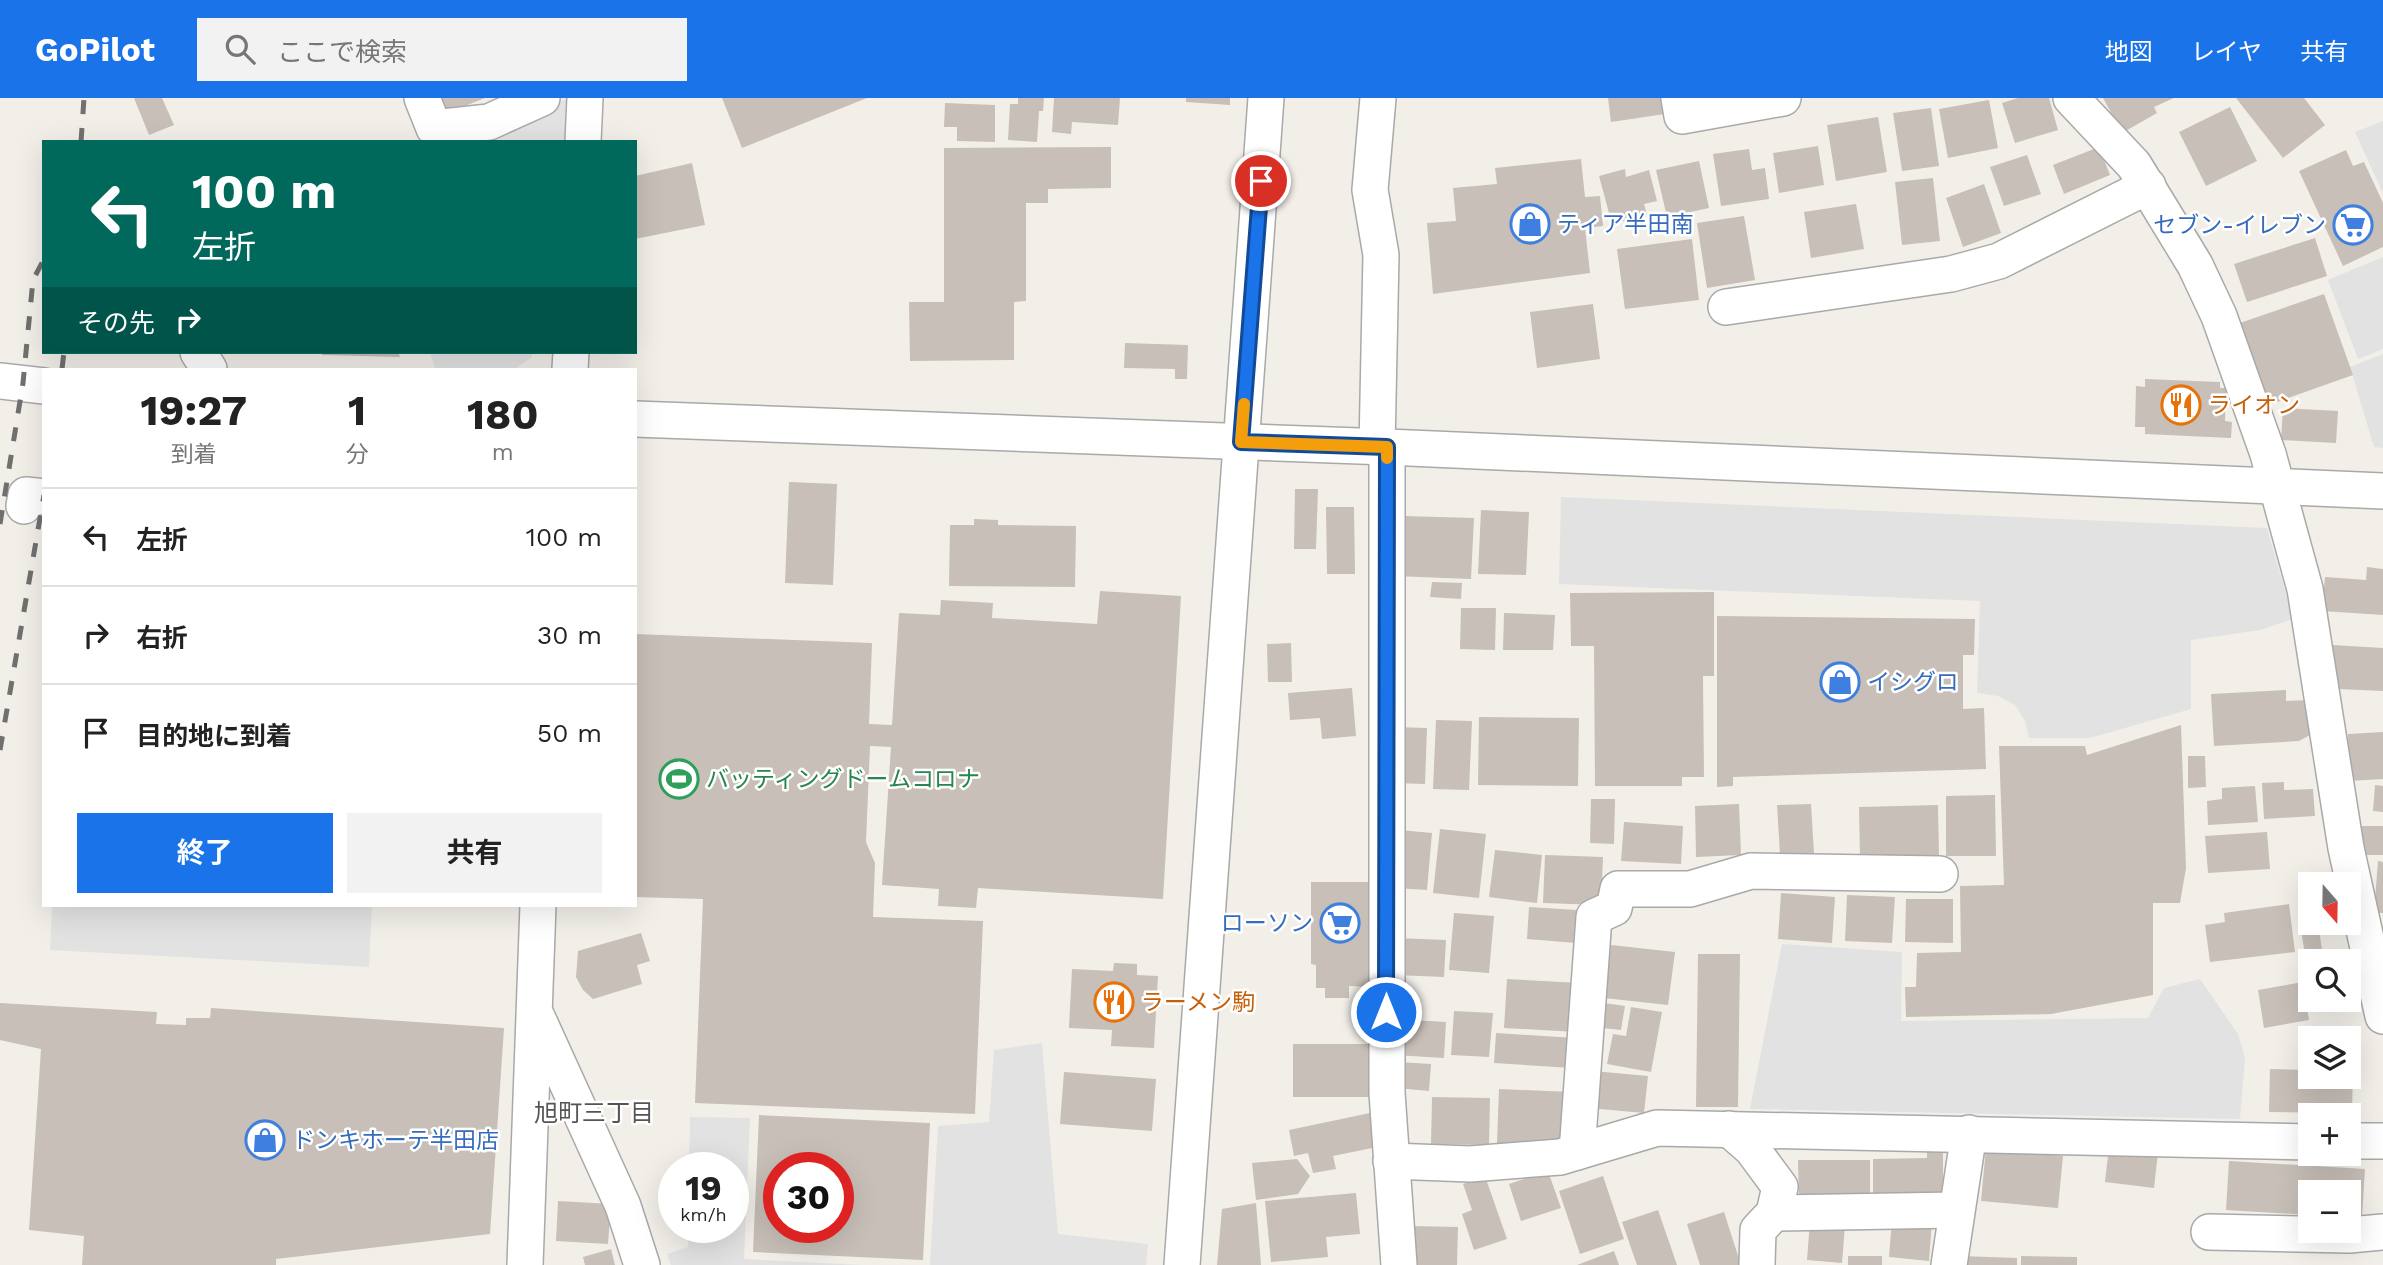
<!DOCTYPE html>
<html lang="ja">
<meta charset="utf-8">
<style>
:root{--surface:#fff;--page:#f2f2f2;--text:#222;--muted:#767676;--line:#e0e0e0;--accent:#1a73e8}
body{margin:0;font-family:"Work Sans","Noto Sans JP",sans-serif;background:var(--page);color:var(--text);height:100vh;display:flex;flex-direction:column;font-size:26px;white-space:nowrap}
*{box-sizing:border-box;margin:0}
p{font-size:23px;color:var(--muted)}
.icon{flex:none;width:38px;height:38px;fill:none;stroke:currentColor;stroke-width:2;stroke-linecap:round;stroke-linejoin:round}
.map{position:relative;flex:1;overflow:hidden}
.details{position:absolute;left:42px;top:270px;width:595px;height:539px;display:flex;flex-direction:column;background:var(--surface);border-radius:0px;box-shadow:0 7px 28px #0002}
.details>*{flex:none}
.hud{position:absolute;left:42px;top:42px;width:595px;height:214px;border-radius:0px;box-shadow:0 7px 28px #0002;background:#00695c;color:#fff;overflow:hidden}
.needle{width:46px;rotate:160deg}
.controls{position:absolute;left:2298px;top:774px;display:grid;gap:14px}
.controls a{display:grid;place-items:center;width:63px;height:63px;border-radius:0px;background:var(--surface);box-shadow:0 7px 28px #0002;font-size:35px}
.speed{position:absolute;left:658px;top:1054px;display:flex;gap:14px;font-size:35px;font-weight:700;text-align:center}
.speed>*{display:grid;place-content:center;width:91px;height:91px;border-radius:50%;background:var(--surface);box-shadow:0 7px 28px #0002;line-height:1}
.speed small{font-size:18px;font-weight:400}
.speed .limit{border:10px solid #d22;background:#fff;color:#111}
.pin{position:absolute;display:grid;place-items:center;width:60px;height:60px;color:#fff;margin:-30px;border:4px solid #fff;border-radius:50%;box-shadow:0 2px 7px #0007}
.me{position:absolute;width:77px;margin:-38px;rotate:0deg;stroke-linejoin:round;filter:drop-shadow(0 0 5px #0008)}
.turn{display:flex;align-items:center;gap:24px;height:147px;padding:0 35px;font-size:32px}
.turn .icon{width:91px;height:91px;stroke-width:2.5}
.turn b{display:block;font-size:49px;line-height:60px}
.then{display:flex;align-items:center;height:66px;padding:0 35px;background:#0003;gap:14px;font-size:26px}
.eta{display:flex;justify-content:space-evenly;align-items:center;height:119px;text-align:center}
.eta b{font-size:42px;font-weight:700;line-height:49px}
.button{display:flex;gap:14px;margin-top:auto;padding:14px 35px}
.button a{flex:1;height:80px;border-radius:0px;background:var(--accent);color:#fff;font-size:28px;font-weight:700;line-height:80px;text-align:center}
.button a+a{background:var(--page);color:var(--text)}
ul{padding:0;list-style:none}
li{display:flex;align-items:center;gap:21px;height:98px;padding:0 35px;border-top:2px solid var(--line)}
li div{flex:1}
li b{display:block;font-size:26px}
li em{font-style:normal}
header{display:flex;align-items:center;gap:42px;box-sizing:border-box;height:98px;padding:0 35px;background:var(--accent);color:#fff}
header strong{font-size:33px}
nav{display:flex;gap:38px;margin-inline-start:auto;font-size:24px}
.search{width:490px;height:63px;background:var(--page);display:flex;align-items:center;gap:18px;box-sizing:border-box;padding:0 24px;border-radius:0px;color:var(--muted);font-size:26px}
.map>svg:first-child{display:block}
</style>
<header>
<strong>GoPilot</strong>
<div class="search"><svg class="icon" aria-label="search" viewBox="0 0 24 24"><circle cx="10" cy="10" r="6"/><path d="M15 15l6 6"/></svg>ここで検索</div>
<nav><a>地図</a><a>レイヤ</a><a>共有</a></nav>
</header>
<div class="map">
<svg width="2383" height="1167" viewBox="0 0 2383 1167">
<rect width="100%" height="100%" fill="#f2efe9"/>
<g fill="#e2e2e2">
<path d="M568,0L565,44H472Z"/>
<path d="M2383,23V95L2355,34Z"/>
<path d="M2383,159V251L2358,261L2328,182Z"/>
<path d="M430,254H532V259L515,271H484L435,270Z"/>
<path d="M2383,256V350L2374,349L2350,269Z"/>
<path d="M1561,399L2267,430L2293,521L2260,532L2191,542V611L2090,640H2029L2025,623L2015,607L1998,598L1977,595L1980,503L1559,486Z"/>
<path d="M52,807H372L369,869L50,852Z"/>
<path d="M1782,846L1902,854L1901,923L2148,920L2164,890L2200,881L2238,936L2245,960L2240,1021L1750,1011Z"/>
<path d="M1042,945L1058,1136L1148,1146L1146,1167H930L938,1028L989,1024L994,952Z"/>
<path d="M690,1019L750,1020L744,1161L862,1167H671L667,1156L688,1149V1129H733V1069H689Z"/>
</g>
<g fill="#c7bfb8" fill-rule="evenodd">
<path d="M134,0H162L174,27L149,37Z"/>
<path d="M439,0H485L445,16Z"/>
<path d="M722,0H867L742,50Z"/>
<path d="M1018,0H1044L1043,13H1039L1037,44L1008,42L1010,6H1018Z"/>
<path d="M1054,0H1120L1118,27L1072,24L1071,36L1052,34Z"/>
<path d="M1186,0H1230V7L1186,4Z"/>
<path d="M1608,0H1662L1665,16L1611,24Z"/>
<path d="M2018,0H2049L2058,32L2015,45L2002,5Z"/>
<path d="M2103,0H2174L2154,9L2157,15L2122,35Z"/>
<path d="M2236,0H2304L2325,27L2283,60Z"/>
<path d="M1989,2L1998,50L1948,60L1939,11Z"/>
<path d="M945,5L995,7V44L957,43V29H944Z"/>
<path d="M2230,9L2257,63L2206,88L2179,34Z"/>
<path d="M1931,10L1939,68L1902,73L1893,15Z"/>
<path d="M1878,19L1887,74L1836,83L1827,27Z"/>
<path d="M1818,48L1824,87L1779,95L1773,55Z"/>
<path d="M1111,49V90L1048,91V105H1026V203L1014,204V262L910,263L909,204H944V50Z"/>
<path d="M2099,49L2110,77L2064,96L2053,67Z"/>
<path d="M1749,51L1752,72L1765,70L1769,101L1721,108L1713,56Z"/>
<path d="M2346,52L2353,68L2364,64L2383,105V149L2343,168L2299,73Z"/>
<path d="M2027,57L2041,96L2004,108L1990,69Z"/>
<path d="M1581,61L1585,99L1600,98L1603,128L1585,130L1590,175L1433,196L1427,125L1456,123L1453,90L1497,86L1495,70Z"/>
<path d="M1699,63L1709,110L1667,119L1656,72Z"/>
<path d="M692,65L705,127L635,141V78Z"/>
<path d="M1625,71L1626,79L1649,72L1657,103L1644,106L1647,117L1612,126L1599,78Z"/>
<path d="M1933,80L1940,143L1902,147L1895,84Z"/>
<path d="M1984,86L2001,135L1963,149L1946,100Z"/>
<path d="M1856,106L1864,151L1811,160L1804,114Z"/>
<path d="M1744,118L1755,182L1707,190L1697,125Z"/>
<path d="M2315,140L2327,178L2247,204L2234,166Z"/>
<path d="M1692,141L1699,202L1625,211L1617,151Z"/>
<path d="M2324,196L2353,277L2266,308L2237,226Z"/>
<path d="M1593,206L1600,261L1537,270L1530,214Z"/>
<path d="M1125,245L1188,247L1187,281H1175V271L1124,270Z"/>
<path d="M321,254H398L400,259L322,257Z"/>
<path d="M2145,281L2220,284V290H2226L2225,323L2232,324L2231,340L2145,336V329H2135L2136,288L2145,289Z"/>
<path d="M2283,310L2338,313L2336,345L2281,342Z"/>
<path d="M789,384L837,386L833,487L785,485Z"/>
<path d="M1295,391H1318L1316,451H1294Z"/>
<path d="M1326,409H1354L1355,476H1327Z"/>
<path d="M1481,412L1529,414L1526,477L1478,476Z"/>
<path d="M1403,418L1474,420L1471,481L1394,478Z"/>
<path d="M974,421L998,422V427L1076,428L1075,489L949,488L950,427H974Z"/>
<path d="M2367,469L2383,471V517L2322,513L2325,479L2366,482Z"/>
<path d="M1432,484L1462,485L1461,501L1430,499Z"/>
<path d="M1100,493L1181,498L1163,801L978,790L976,810L938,808L939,791L882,787L891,649L870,648L866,744L875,765L873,819L983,823L975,1016L695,1005L703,801L635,799V536L872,545L869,626L892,627L899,515L940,517L941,502L993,505L992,520L1097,526Z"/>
<path d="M1714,494V578H1703L1704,679H1682V688H1595L1594,548H1571L1570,495Z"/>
<path d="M1461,510H1496L1495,552L1460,551Z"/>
<path d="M1504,515L1555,517L1553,552H1503Z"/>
<path d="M1717,518L1975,521L1974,557H1963V611L1984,610L1986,671L1733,679V688L1717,689Z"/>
<path d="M1291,545L1292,584H1268L1267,546Z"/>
<path d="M2333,547L2383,550V593L2338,591L2331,578Z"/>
<path d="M1352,590L1356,638L1322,641L1320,620L1290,622L1288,595Z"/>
<path d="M2286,592V603L2308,602L2310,637L2299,643L2214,648L2211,596Z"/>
<path d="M1479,619L1579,620L1578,688L1478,687Z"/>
<path d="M1436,622L1472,623L1469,692L1433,691Z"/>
<path d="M2181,627L2186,770L2180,805H2153V897L2051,916L1906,919L1905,889H1916L1917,855L1961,854L1960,788L2004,787L1999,648H2085L2087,657Z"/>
<path d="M1395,629L1427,630L1425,686L1393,685Z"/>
<path d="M2383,634V681L2349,683L2348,636Z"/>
<path d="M2188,658H2205L2206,689L2188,690Z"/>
<path d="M2284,684V692L2313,691L2315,718L2264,721L2262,685Z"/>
<path d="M2375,687L2383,688V714L2373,713Z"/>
<path d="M2255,688L2258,724L2208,727L2207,703L2222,701V690Z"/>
<path d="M1995,697L1996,758H1946V698Z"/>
<path d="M1591,701H1615L1614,746L1590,745Z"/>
<path d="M1739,706L1741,757L1696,759L1695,708Z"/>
<path d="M1811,706L1814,755L1780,757L1777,707Z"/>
<path d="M1938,707L1939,759L1860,761L1859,709Z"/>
<path d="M1624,724L1683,728L1681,766L1621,763Z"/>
<rect x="2359" y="728" width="24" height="29"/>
<path d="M1440,731L1486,736L1479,800L1433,795Z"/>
<path d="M1400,732L1432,735L1427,792L1395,790Z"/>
<path d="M2267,734L2270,771L2208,775L2205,738Z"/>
<path d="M1495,752L1542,757L1537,805L1489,799Z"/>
<path d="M1545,757L1603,759L1601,807L1543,805Z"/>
<path d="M2378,763L2383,764V815H2374Z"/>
<path d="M1311,784H1369V889L1349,888V900H1325V890H1316V867L1311,866Z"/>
<path d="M1781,795L1835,799L1832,845L1778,841Z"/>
<path d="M1847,797L1895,799L1892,845L1845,843Z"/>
<path d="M1906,801H1953V845L1905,844Z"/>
<path d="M2289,806L2295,854L2210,864L2205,827L2225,824L2224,815Z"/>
<path d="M1529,809L1577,812L1576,845L1527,841Z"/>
<path d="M1454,815L1494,818L1489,875L1449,872Z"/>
<path d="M2319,831L2322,852L2305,856L2301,833Z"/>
<path d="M641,835L650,863L637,867L642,886L593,901L583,892L576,879L578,853Z"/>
<path d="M1396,840L1446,842L1444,879L1394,877Z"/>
<path d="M1611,847L1675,854L1668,907L1604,900Z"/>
<path d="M1698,856H1740L1738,1009H1696Z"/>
<path d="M1114,865L1137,866V877L1158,878L1154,950L1111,948L1112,932L1069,930L1072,871L1113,873Z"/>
<path d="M1507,881L1580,885L1577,934L1504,930Z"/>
<path d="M2303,884L2309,922L2264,930L2258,892Z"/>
<path d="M1597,904L1625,908L1621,932L1593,929Z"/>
<path d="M0,905L157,914L156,926L186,927V920H210L211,910L504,930L490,1136L276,1161V1167H82L84,1138L29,1132L41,951L0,942Z"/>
<path d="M1631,909L1662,914L1651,974L1607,966L1613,936L1626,938Z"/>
<path d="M1454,913L1493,915L1489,959L1451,957Z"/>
<path d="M1396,921L1446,924L1444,960L1394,957Z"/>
<path d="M1496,935L1575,940L1572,970L1494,965Z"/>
<rect x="1293" y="946" width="77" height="53"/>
<path d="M1398,964L1431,966L1429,993L1396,990Z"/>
<path d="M2270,971L2310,972V978H2348V972H2353L2352,1015L2269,1014Z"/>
<path d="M1593,973L1648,978L1644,1015L1589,1010Z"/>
<path d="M1064,974L1156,981L1152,1033L1060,1026Z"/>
<path d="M1499,991L1571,994L1568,1048L1497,1045Z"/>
<path d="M1432,999L1490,1000L1489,1047L1431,1046Z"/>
<path d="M1370,1015L1377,1049L1333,1058L1336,1071L1313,1075L1308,1055L1294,1058L1289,1032Z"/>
<path d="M759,1017L930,1025L923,1162L753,1154ZM779,1069H838V1129H779Z"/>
<path d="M2109,1049L2158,1054L2154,1090L2105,1084Z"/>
<path d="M1986,1050L2063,1058L2058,1110L1981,1103Z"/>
<path d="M1927,1052H1943V1100L1873,1101V1061L1927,1060Z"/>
<path d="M1297,1061L1310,1078L1298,1096L1256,1102L1252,1065Z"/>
<path d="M1798,1062H1870V1100L1799,1101Z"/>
<path d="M2229,1063L2365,1071L2362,1120H2348V1094H2310V1117L2226,1112Z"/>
<path d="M1548,1073L1561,1110L1521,1123L1509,1086Z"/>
<path d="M1485,1078L1507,1141L1474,1152L1462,1116L1472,1112L1463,1086Z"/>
<path d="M1603,1078L1624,1141L1580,1156L1559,1093Z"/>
<path d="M1356,1095L1360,1136L1326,1139L1328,1159L1271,1164L1265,1103Z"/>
<path d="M558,1103L611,1106L608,1146L556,1143Z"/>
<path d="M1256,1105L1261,1167H1217L1222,1111Z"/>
<path d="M1658,1112L1677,1167H1637L1622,1124Z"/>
<path d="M1724,1114L1741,1167H1700L1687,1126Z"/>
<path d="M1892,1121L1932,1124L1929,1163L1889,1159Z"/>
<path d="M1810,1123L1845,1127L1842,1165L1807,1162Z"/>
<path d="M1411,1128L1458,1129L1457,1167H1409Z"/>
<path d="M611,1151L615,1167H585L583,1159Z"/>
<path d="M1614,1153L1619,1167H1577Z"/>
<rect x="1848" y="1158" width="34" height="9"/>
<path d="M1960,1158L2017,1160V1167H1959Z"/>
<path d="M2021,1158L2077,1159V1167H2021Z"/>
</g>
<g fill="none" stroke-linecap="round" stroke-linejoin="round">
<g stroke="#a9a9a9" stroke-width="38">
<g id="minor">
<path d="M422,0L434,30L489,24L542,0"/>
<path d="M1679,0L1682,18L1783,0"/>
<path d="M2071,0L2134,67L2195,167L2219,218L2268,356L2305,491L2346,750L2383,918"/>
<path d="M583,44L585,0"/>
<path d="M1726,209L1951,176L1999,163L2148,88"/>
<path d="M198,254L209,271"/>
<path d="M570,271L571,254"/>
<path d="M0,283L44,288"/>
<path d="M635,321L1387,349L2383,393"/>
<path d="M1377,349L1381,157L1370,92L1378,0"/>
<path d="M1387,349V995L1399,1167"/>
<path d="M24,408L26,397L44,399"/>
<path d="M537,919L623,1108L642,1167"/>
<path d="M1729,1031L1752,1051L1780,1089L1774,1115L1758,1132L1757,1167"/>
<path d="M2348,1043H2383"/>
<path d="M1577,1054L1594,819L1614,810L1618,791H1690L1751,773L1940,776"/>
<path d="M1391,1063L1470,1066L1560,1059L1657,1030L2310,1044"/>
<path d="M1774,1115L1956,1112"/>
<path d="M2209,1134L2349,1137L2383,1134"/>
<path d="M525,1167L538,807"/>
<path d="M1182,1167L1266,0"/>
<path d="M1949,1167L1969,1035"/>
</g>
</g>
<use href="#minor" stroke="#fff" stroke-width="35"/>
<g stroke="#707070" stroke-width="5" stroke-dasharray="14 14" stroke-linecap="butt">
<path d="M81,44L84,0"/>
<path d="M62,271L64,254"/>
<path d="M0,426L23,285L33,182L44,161"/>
<path d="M0,652L44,397"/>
</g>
</g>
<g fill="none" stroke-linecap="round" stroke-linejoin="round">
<g stroke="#114b97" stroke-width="18">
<path id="route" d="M1261,83L1241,344L1387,349L1386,914"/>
</g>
<use href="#route" stroke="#1a73e8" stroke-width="12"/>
<path stroke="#f59e0b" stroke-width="12" d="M1244,306L1241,344L1387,349V360"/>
</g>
<defs>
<g id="shop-ring" transform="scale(2.0125)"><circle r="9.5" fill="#fff" stroke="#3f7fe0" stroke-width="1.5"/><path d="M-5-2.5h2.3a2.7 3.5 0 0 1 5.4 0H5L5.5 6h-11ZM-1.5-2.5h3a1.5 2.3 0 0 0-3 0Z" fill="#3f7fe0"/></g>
<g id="supermarket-ring" transform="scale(2.0125)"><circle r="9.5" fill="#fff" stroke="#3f7fe0" stroke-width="1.5"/><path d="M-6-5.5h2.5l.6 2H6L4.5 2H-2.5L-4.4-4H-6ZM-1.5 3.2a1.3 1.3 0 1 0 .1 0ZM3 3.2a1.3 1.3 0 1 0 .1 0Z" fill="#3f7fe0"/></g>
<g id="restaurant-ring" transform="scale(2.0125)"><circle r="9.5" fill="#fff" stroke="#e8710a" stroke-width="1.5"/><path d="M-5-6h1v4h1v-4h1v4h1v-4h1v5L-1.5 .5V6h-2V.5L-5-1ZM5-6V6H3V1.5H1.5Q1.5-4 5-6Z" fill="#e8710a"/></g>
<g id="stadium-ring" transform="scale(2.0125)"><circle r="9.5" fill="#fff" stroke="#2e9e5b" stroke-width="1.5"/><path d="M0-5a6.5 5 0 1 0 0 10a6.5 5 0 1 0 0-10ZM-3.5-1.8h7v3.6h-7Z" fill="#2e9e5b"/></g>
</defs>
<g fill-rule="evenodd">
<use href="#shop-ring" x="1530" y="126"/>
<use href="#supermarket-ring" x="2353" y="127"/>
<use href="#restaurant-ring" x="2181" y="307"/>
<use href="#shop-ring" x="1840" y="584"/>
<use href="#stadium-ring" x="679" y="681"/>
<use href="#supermarket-ring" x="1340" y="825"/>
<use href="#restaurant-ring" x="1114" y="904"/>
<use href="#shop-ring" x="265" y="1042"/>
</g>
<g text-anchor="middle" stroke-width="5" stroke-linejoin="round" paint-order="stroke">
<g font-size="23" fill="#366cbe" stroke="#fff" text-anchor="start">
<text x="1557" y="134">ティア半田南</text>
<text x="2326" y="135" text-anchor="end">セブン-イレブン</text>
<text x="1867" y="592">イシグロ</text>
<text x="1313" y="833" text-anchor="end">ローソン</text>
<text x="292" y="1050">ドンキホーテ半田店</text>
</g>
<g font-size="23" fill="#c56008" stroke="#fff" text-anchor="start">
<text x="2208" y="315">ライオン</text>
<text x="1141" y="912">ラーメン駒</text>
</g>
<g font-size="23" fill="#27864d" stroke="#fff" text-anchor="start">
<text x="706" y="689">バッティングドームコロナ</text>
</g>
<g font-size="24" fill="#555" stroke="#fff">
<text x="594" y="1023">旭町三丁目</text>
</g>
</g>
</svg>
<div class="controls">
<a><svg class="needle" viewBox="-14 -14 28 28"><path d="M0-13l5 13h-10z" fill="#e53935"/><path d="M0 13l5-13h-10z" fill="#767676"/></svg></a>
<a><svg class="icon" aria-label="search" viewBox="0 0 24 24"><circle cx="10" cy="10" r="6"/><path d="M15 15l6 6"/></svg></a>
<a><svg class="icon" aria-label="layers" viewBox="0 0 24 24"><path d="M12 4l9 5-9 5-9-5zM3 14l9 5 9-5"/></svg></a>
<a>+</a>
<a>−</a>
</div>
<div class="speed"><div>19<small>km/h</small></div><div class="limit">30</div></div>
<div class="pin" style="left:1261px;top:83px;background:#d93025"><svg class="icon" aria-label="arrive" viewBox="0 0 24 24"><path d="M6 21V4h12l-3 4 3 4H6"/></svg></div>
<svg class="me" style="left:1386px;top:914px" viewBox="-20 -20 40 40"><circle r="17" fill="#1a73e8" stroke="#fff" stroke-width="3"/><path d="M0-11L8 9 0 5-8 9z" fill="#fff"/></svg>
<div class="hud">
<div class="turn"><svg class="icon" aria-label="left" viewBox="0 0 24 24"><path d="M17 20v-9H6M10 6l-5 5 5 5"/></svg><div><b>100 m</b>左折</div></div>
<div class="then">その先<svg class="icon" aria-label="right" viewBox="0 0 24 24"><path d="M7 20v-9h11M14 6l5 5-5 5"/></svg></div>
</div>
<section class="details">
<div class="eta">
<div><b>19:27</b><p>到着</p></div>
<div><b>1</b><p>分</p></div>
<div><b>180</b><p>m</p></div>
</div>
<ul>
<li><svg class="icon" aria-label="left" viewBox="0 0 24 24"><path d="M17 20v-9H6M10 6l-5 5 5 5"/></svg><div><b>左折</b></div><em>100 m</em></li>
<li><svg class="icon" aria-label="right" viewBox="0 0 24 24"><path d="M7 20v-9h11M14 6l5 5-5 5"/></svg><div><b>右折</b></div><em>30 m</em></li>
<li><svg class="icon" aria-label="arrive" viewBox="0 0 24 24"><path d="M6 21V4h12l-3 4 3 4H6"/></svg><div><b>目的地に到着</b></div><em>50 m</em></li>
</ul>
<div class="button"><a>終了</a><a>共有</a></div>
</section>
</div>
